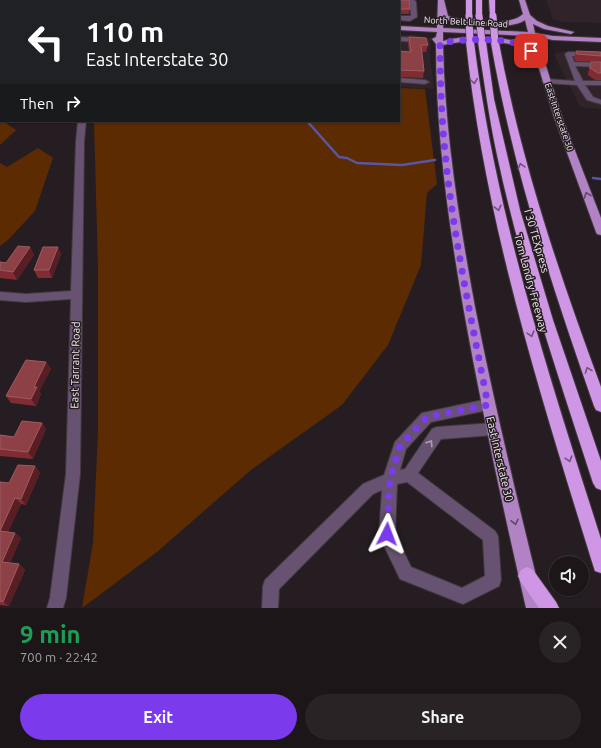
<!DOCTYPE html>
<meta charset="utf-8">
<style>
:root{--surface:#1c1619;--page:#292326;--text:#f1f3f6;--muted:#a09fa2;--line:#3a3538;--accent:#7c3aed}
body{margin:0;font-family:Ubuntu,sans-serif;background:var(--page);color:var(--text);height:100vh;display:flex;flex-direction:column;font-size:15px;white-space:nowrap}
*{box-sizing:border-box;margin:0}
p{font-size:13px;color:var(--muted)}
.icon{flex:none;width:22px;height:22px;fill:none;stroke:currentColor;stroke-width:2;stroke-linecap:round;stroke-linejoin:round}
.map{position:relative;height:608px;overflow:hidden}
.details{display:flex;flex-direction:column;background:var(--surface);flex:1}
.details>*{flex:none}
.top-card{position:absolute;left:0px;top:0px;width:400px;height:122px;box-shadow:0 1px 3px #0004,0 0 0 1px var(--line);background:#202124;color:#fff;overflow:hidden}
.tools{position:absolute;left:549px;top:556px;display:grid;gap:8px}
.tools a{display:grid;place-items:center;width:40px;height:40px;border-radius:50%;background:var(--surface);box-shadow:0 1px 3px #0004,0 0 0 1px var(--line);font-size:20px}
.pin{position:absolute;display:grid;place-items:center;width:34px;height:34px;color:#fff;margin:-17px;border-radius:8px;box-shadow:0 2px 6px #0006}
.me{position:absolute;width:44px;margin:-22px;rotate:3deg;stroke-linejoin:round;filter:drop-shadow(0 0 3px #0008)}
.turn{display:flex;align-items:center;gap:14px;height:84px;padding:0 20px;font-size:18px}
.turn .icon{width:52px;height:52px;stroke-width:2.5}
.turn b{display:block;font-size:28px;line-height:34px}
.then{display:flex;align-items:center;height:38px;padding:0 20px;background:#0003;gap:8px;font-size:15px}
.round{display:grid;place-items:center;flex:none;width:42px;height:42px;border-radius:21px;background:var(--page)}
.headline{display:flex;align-items:center;justify-content:space-between;height:68px;padding:0 20px}
h1{font-size:24px;font-weight:700;line-height:30px;color:#1e9e55}
.button{display:flex;gap:8px;margin-top:auto;padding:8px 20px}
.button a{flex:1;height:46px;border-radius:24px;background:var(--accent);color:#fff;font-size:16px;font-weight:700;line-height:46px;text-align:center}
.button a+a{background:var(--page);color:var(--text)}
.map>svg:first-child{display:block}
</style>
<div class="map">
<svg width="601" height="608" viewBox="0 0 601 608">
<rect width="100%" height="100%" fill="#251d21"/>
<g fill="#31232a">
<path d="M546,0H601V23L562,22L553,19Z"/>
<path d="M399,35H417L431,38L430,56L434,89L399,87Z"/>
<path d="M564,51L601,52V109L580,107L554,54Z"/>
</g>
<g fill="#5c2b01">
<path d="M0,0H154L1,1V13Z"/>
<path d="M399,88L425,89L437,184L427,193L421,265L388,345L342,405L251,470L157,552L82,608L93,543L98,431V268L94,121H399Z"/>
<path d="M0,119L16,130L0,145Z"/>
<path d="M38,148L53,158L35,211L8,240L0,246V163L7,167Z"/>
</g>
<g fill="none" stroke-linecap="round" stroke-linejoin="round">
<g stroke="#5a56a6" stroke-width="2.5">
<path d="M307,121L339,157L347,158L357,163L402,165L435,160"/>
<path d="M593,178L601,179"/>
</g>
<g stroke="#423a3e" stroke-width="2">
<g id="minor">
<path d="M192,0H198L199,1H193Z"/>
<rect x="331" y="0" width="6" height="1"/>
<rect x="340" y="0" width="6" height="1"/>
<path d="M408,0H414L416,2L417,17L410,21L399,20V16H411L410,2Z"/>
<path d="M399,37L422,38L425,40L422,42L399,41Z"/>
<path d="M568,52L601,53V57L572,56L574,62L601,63V67L575,66L583,81H601V85H585L593,97L601,100V104L587,100L577,85L546,83L542,81L546,79L575,81L565,54Z"/>
<path d="M399,78L425,80L429,82L425,84L399,82Z"/>
<path d="M78,121H86L84,141L80,474L66,598L63,608H47L50,598L66,474L71,299L26,302L0,300V292L26,294L71,291L76,141Z"/>
<path d="M488,399L493,401L494,405L493,409L431,422L406,449L400,470L405,469L432,429L437,427L493,423L498,425L500,429L498,433L493,435L441,439L418,473L495,531L498,536L501,580L499,586L463,604L400,579L379,535L382,490L373,494L279,589L278,608H262L263,586L265,580L363,484L384,475L395,442L422,413ZM407,482L483,540L485,576L462,588L411,567L395,534L397,484Z"/>
</g>
</g>
<g stroke="#423a3e" stroke-width="2">
<g id="major">
<path d="M438,0H444L448,16C464,22 511,27 523,14L519,0H525L530,15L537,21L548,26L574,32L571,34L544,29L533,24L535,33L553,36L601,38V42L553,40L537,37L562,117L601,218V235L597,234L596,232L554,117L537,62L531,63L526,49C501,39 469,39 443,45C445,134 459,220 475,307C495,408 519,508 544,608H526C503,508 481,407 463,306C448,219 436,133 436,44L432,39L436,37L437,32L399,30V26L437,28ZM444,19C461,25 510,31 525,20L528,32L443,28ZM443,32L530,36L535,55L532,46C505,36 471,34 443,41Z"/>
<rect x="0" y="15" width="1" height="4"/>
</g>
</g>
<g stroke="#423a3e" stroke-width="2">
<g id="highway">
<path d="M466,0H472V16L469,18L466,16Z"/>
<path d="M476,0H482V16L479,18L476,16Z"/>
<path d="M489,0H495V17L490,16Z"/>
<path d="M470,40L474,42C495,212 549,376 601,539V573L595,571L593,565C540,394 485,221 466,42Z"/>
<path d="M482,40L486,42L494,99L520,210L553,320L601,461V490L596,488L593,483C558,375 521,267 497,155C489,118 484,80 478,42Z"/>
<path d="M495,41L499,43C521,161 559,274 601,387V412L596,410L594,406C552,286 513,169 491,43Z"/>
<path d="M527,567L533,570L556,602L559,608H539L521,582L518,576L521,570Z"/>
</g>
</g>
<use href="#minor" fill="#685271" fill-rule="evenodd"/>
<use href="#major" fill="#b183c4" fill-rule="evenodd"/>
<use href="#highway" fill="#ce96e4" fill-rule="evenodd"/>
<g stroke="#423a3e" stroke-width="8" stroke-linecap="butt">
<g id="highway-bridge">
<path d="M469,16L470,42"/>
<path d="M479,16L482,42"/>
<path d="M493,16L495,43"/>
</g>
</g>
<use href="#highway-bridge" stroke="#ce96e4" stroke-width="7"/>
</g>
<g fill="#802c32">
<path d="M385,0H409L410,9L409,14H399V1H385Z"/>
<path d="M409,37L428,45L426,52H422L424,71L423,78L399,77V51L409,52L408,44Z"/>
<path d="M576,51L601,52V80H595L588,75L589,68L591,62H600L575,61L574,58Z"/>
<path d="M30,247L34,255L17,280L0,278V262L6,263Z"/>
<path d="M58,247L61,254L52,278H38L34,270Z"/>
<path d="M46,362L51,369L39,391L41,394L36,406L11,403L6,396Z"/>
<path d="M42,423L46,429L33,459L0,456V435L14,437Z"/>
<path d="M35,466L40,473L26,505L21,504L8,532L15,533L21,538L10,563L19,564L25,570L9,606L0,605V482L9,483Z"/>
</g>
<g fill="#571e23">
<path d="M30,247L34,255L17,280L13,272Z"/>
<path d="M58,247L61,254L52,278L49,270Z"/>
<path d="M46,362L51,369L39,391L41,394L36,406L31,399L34,387Z"/>
<path d="M42,423L46,429L33,459L28,452Z"/>
<path d="M35,466L40,473L26,505L21,499Z"/>
<path d="M15,498L21,504L6,537L0,531Z"/>
<path d="M15,533L21,538L8,567L2,562Z"/>
<path d="M19,564L25,570L9,606L3,602Z"/>
</g>
<g fill="#8d4146" stroke="#9c5c61">
<path d="M173,0H190L189,1H172Z"/>
<path d="M385,0H409L410,9H400L399,10V1H385Z"/>
<path d="M409,37L426,38L428,45H421L424,71L399,70V51L411,52Z"/>
<path d="M576,51L601,52V56L577,54Z"/>
<path d="M591,62H601V73H598L590,68Z"/>
<path d="M18,246L30,247L13,272L0,270V262L6,263Z"/>
<path d="M43,247H58L49,270H34Z"/>
<path d="M26,360L46,362L34,387H37L31,399L6,396Z"/>
<path d="M22,421L42,423L28,452L0,449V435L14,437Z"/>
<path d="M18,465L35,466L21,499L15,498L0,531L15,533L2,562L19,564L3,602L0,601V482L9,483Z"/>
</g>
<defs><path id="oneway-chevron" d="M-2-3.5L2.5 0L-2 3.5" fill="none" stroke-width="1.6" stroke-linecap="round" stroke-linejoin="round"/></defs>
<g stroke="#715379">
<use href="#oneway-chevron" transform="translate(474 81) rotate(83)"/>
<use href="#oneway-chevron" transform="translate(521 166) rotate(-106)"/>
<use href="#oneway-chevron" transform="translate(498 208) rotate(76)"/>
<use href="#oneway-chevron" transform="translate(531 334) rotate(74)"/>
<use href="#oneway-chevron" transform="translate(588 370) rotate(-110)"/>
<use href="#oneway-chevron" transform="translate(569 459) rotate(73)"/>
</g>
<g stroke="#5d4662">
<use href="#oneway-chevron" transform="translate(587 195) rotate(-110)"/>
<use href="#oneway-chevron" transform="translate(515 522) rotate(77)"/>
</g>
<use stroke="#ac9eb0" href="#oneway-chevron" transform="translate(430 443) rotate(-57)"/>
<g fill="none" stroke-linecap="round" stroke-linejoin="round">
<path stroke="#7c3aed" stroke-width="7" stroke-dasharray="0 12.6" d="M387,534L390,479L400,446L427,417L488,405C473,327 456,250 447,171C442,129 440,86 440,44C456,38 520,36 531,51"/>
</g>
<g text-anchor="middle" stroke-width="3" stroke-linejoin="round" paint-order="stroke">
<g font-size="9" fill="#f1ebee" stroke="#251d21">
<text transform="translate(466 22) rotate(3)" y="3">North Belt Line Road</text>
<text transform="translate(559 117) rotate(71)" y="3">East Interstate 30</text>
</g>
<g font-size="11" fill="#f1ebee" stroke="#251d21">
<text transform="translate(537 241) rotate(74)" y="4">I 30 TEXpress</text>
<text transform="translate(531 283) rotate(75)" y="4">Tom Landry Freeway</text>
<text transform="translate(75 365) rotate(-89)" y="4">East Tarrant Road</text>
<text transform="translate(500 459) rotate(77)" y="4">East Interstate 30</text>
</g>
</g>
</svg>
<div class="tools">
<a><svg class="icon" aria-label="sound" viewBox="0 0 24 24"><path d="M4 9h4l5-4v14l-5-4H4zM17 9q2 3 0 6"/></svg></a>
</div>
<div class="pin" style="left:531px;top:51px;background:#d93025"><svg class="icon" aria-label="arrive" viewBox="0 0 24 24"><path d="M6 21V4h12l-3 4 3 4H6"/></svg></div>
<svg class="me" style="left:387px;top:534px" viewBox="-20 -20 40 40"><path d="M0-17L14 15 0 8-14 15z" fill="#7c3aed" stroke="#fff" stroke-width="4"/></svg>
<div class="top-card">
<div class="turn"><svg class="icon" aria-label="left" viewBox="0 0 24 24"><path d="M17 20v-9H6M10 6l-5 5 5 5"/></svg><div><b>110 m</b>East Interstate 30</div></div>
<div class="then">Then<svg class="icon" aria-label="right" viewBox="0 0 24 24"><path d="M7 20v-9h11M14 6l5 5-5 5"/></svg></div>
</div>
</div>
<section class="details">
<div class="headline"><div><h1>9 min</h1><p>700 m · 22:42</p></div><a class="round"><svg class="icon" aria-label="close" viewBox="0 0 24 24"><path d="M6 6l12 12M18 6L6 18"/></svg></a></div>
<div class="button"><a>Exit</a><a>Share</a></div>
</section>
